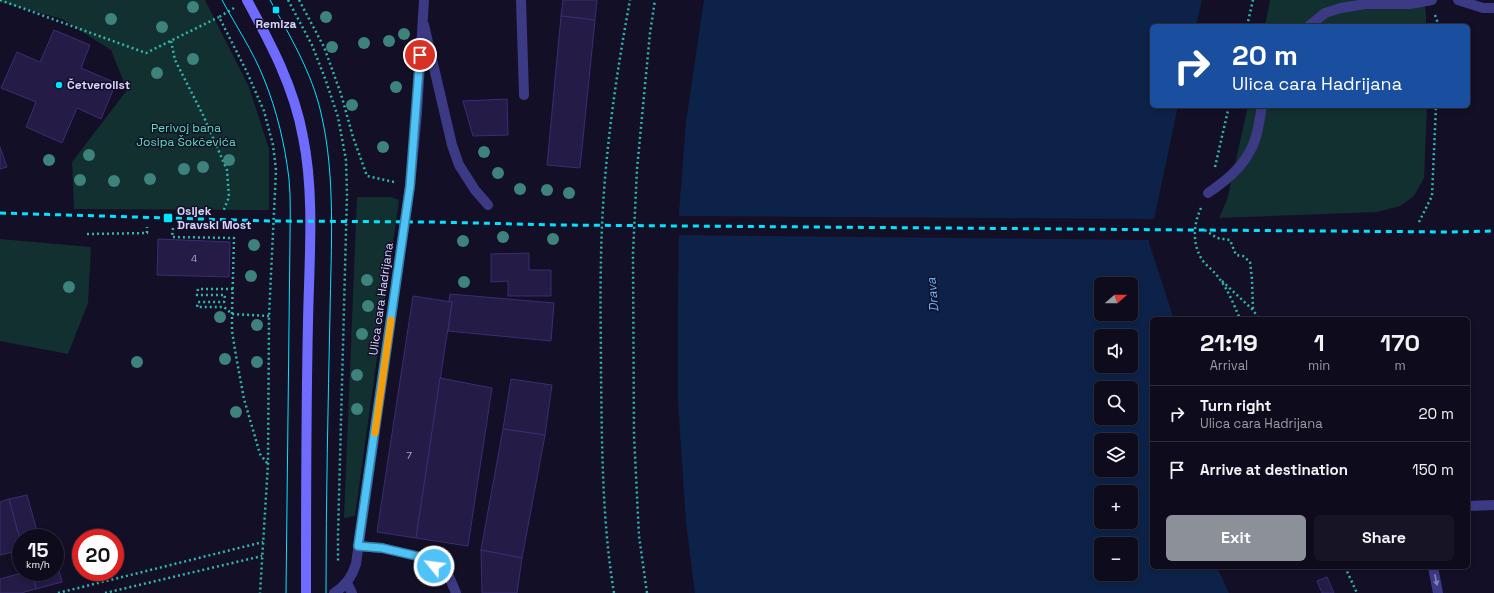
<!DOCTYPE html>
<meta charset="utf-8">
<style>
:root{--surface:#0e0b1c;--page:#171425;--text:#f1f3f6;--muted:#9b9ba3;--line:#2e2b3b;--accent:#8c9099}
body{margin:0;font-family:"Space Grotesk",sans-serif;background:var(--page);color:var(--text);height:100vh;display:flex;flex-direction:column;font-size:15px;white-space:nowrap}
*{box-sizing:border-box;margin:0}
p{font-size:13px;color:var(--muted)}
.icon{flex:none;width:22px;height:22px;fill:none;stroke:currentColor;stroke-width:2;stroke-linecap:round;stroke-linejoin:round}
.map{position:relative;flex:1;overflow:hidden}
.panel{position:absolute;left:1150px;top:317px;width:320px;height:252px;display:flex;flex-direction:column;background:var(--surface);border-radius:6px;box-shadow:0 2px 6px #0003,0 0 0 1px var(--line)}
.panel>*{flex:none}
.banner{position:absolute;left:1150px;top:24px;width:320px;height:84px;border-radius:6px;box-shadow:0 2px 6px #0003,0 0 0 1px var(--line);background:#1a4fa0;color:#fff;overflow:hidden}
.needle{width:26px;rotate:70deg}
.fabs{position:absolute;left:1094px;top:277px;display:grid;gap:8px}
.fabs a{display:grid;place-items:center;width:44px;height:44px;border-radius:6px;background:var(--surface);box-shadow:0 2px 6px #0003,0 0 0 1px var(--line);font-size:20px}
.speed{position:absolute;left:12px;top:529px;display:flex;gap:8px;font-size:20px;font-weight:700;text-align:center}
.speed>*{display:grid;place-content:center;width:52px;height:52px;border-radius:50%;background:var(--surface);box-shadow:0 2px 6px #0003,0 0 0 1px var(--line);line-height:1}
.speed small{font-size:10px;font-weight:400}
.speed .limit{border:6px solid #d22;background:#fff;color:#111}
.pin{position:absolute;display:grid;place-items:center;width:34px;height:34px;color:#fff;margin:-17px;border:2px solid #fff;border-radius:50%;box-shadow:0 1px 4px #0007}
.me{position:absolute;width:44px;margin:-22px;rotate:299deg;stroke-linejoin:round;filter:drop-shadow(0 0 3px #0008)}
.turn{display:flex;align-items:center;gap:14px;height:84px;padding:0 16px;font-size:18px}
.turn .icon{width:52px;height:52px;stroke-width:2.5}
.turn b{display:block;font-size:28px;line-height:34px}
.eta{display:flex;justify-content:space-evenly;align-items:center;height:68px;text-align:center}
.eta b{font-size:24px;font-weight:700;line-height:28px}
.cta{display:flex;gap:8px;margin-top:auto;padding:8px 16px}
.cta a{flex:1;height:46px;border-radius:6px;background:var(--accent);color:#fff;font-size:16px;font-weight:700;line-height:46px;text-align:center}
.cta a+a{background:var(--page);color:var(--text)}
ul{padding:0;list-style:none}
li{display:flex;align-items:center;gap:12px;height:56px;padding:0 16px;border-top:1px solid var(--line)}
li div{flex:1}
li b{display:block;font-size:15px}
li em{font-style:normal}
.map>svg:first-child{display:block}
</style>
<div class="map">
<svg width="1494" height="593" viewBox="0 0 1494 593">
<rect width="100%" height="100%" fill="#130f26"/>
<g fill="#12302f">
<path d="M0,0H205L249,87L269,149V210L74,209L72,162L127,90L111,50L62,19L0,2Z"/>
<path d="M1270,0H1424L1426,14V26H1265Z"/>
<path d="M1248,106H1427L1424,178L1414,196L1400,206L1377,212L1219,218L1227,200Z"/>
<path d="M357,197H391L399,200L355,516L344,518Z"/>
<path d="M0,239L91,247L88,303L68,354L0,341Z"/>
</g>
<path fill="#0c2248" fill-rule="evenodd" d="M704,0H1202L1196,26H1152V106H1178L1149,243L1174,319H1152V567H1217L1229,593H695L686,523L678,401V304L679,213L686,122ZM1101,284H1131V314H1101ZM1101,336H1131V366H1101ZM1101,388H1131V418H1101ZM1101,440H1131V470H1101ZM1101,492H1131V522H1101ZM1101,544H1131V574H1101Z"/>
<path fill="#130f26" d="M677,216L1156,219L1152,240L677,235Z"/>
<g fill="#241b47" stroke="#3b2d73">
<path d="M563,0H597L595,20L561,16Z"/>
<path d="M561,16L595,20L580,168L547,165Z"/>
<path d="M54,30L90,45L81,68L116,83L101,119L77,108L62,143L26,127L36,102L1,88L17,52L40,62Z"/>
<path d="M507,99L508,135L473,136L463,101Z"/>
<path d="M0,147L7,167L0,169Z"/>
<path d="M158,239L230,242L229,277L157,275Z"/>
<path d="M529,253V270H551V296H508V281L491,282V254Z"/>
<path d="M450,294L554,303L551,341L448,331L452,302L449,301Z"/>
<path d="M413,296L452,302L416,538L377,532Z"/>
<path d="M440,378L492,388L468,546L416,538Z"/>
<path d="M511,379L552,385L545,435L503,429Z"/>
<path d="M503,429L545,435L522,558L481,550Z"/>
<path d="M27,495L39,538H21V543L9,499Z"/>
<path d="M9,499L21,544V550L0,555V502Z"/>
<path d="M481,550L522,558L517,593H482Z"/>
<path d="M57,563L62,582L36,589L32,572H55V564Z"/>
<path d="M25,572H32L36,589L21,593H0V579Z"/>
<path d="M1327,577L1334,593H1322L1317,581Z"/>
</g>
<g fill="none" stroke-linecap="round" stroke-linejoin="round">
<g stroke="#2fb8b0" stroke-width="2.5" stroke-dasharray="2 3" stroke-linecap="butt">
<path d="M0,0L146,53L219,17"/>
<path d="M288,0L312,45L326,81L338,117L346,160L347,194L338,535V561"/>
<path d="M299,0L324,47L341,94L353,137L367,176L394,182"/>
<path d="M234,8L219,17L246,70L264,111L273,145L276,170L269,316L268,464L260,593"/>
<path d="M1435,15L1439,26"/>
<path d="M1247,26L1253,0"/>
<path d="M171,41L175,60L203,115L227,170L229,197L223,212"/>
<path d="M1215,167L1229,106"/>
<path d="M1201,208C1193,225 1192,245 1203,261C1208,267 1214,271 1218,277C1228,289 1234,305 1240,319"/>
<path d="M1419,222L1432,196L1436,106"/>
<path d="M173,228L172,237L234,238L232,314V331L236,356L244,399L260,454L267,463"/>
<path d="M1205,230L1217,238L1230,240L1236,255L1243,256L1250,262L1252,279L1253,310"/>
<path d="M87,234L147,233V227"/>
<path d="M1222,281L1253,310L1259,319"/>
<path d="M233,289H198L197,295H225L224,302H198L197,307H224L232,314L269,316"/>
<path d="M1345,567L1357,593"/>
<path d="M58,593L263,542"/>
<path d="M105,593L262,556"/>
<path d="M614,593C602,520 602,446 601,373C601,336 600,298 601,261C602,174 614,86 630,0"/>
<path d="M647,593L639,536L634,435L633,253L637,169L650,33L655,0"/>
</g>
<g stroke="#3d3a85" stroke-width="10">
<path d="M521,0L524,95"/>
<path d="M424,25L452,145L459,165L475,190L488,205"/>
<path d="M1309,26L1325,13L1341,8L1365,4H1410L1432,0"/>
<path d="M1208,193C1224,182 1241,169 1250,151C1258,138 1259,121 1262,106"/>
<path d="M358,546L382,548L421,557L448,574L456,593"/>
<path d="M347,583L352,593"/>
</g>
<g stroke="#3d3a85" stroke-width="10">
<path d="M1458,0L1483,8H1494"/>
<path d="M1468,506L1494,505"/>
<path d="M1433,567L1438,593"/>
<path d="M334,593C346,586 352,577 356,564L410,186L417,113L424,0"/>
</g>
<path stroke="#6f6bff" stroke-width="10" d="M247,0C271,44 294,87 303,137C315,195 309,263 308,322C306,412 306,503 306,593"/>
<g stroke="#00e5ff" stroke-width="1">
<path d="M222,0C236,26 253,51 264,79C277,111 285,145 289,179C291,199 290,219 290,238L286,593"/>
<path d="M270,0C290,36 312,73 321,113C336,177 331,248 330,313C328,407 326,500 326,593"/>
</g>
<path stroke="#00e5ff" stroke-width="3" stroke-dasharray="6 5" stroke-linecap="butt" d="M0,213L269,221L433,222L559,225L1451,232L1494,231"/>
</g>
<g fill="#3d827b">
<circle cx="193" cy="7" r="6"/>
<circle cx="326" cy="17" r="6"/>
<circle cx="111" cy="19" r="6"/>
<circle cx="162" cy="27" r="6"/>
<circle cx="404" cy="34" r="6"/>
<circle cx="389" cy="41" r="6"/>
<circle cx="364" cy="43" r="6"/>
<circle cx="332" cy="47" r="6"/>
<circle cx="193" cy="59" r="6"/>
<circle cx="157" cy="73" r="6"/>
<circle cx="396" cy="87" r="6"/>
<circle cx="352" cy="105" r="6"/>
<circle cx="383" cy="147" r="6"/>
<circle cx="484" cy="152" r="6"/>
<circle cx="89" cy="155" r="6"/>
<circle cx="49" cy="160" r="6"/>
<circle cx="229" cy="160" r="6"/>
<circle cx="203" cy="167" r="6"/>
<circle cx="184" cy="169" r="6"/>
<circle cx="498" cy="173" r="6"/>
<circle cx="150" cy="179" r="6"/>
<circle cx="80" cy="180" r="6"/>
<circle cx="114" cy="181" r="6"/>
<circle cx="520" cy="189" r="6"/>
<circle cx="547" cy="190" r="6"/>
<circle cx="569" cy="193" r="6"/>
<circle cx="503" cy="237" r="6"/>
<circle cx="553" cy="239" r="6"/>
<circle cx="463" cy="241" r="6"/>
<circle cx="254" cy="245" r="6"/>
<circle cx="251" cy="276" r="6"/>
<circle cx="367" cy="280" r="6"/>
<circle cx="464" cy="282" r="6"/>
<circle cx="69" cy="287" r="6"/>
<circle cx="368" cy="306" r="6"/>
<circle cx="220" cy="317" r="6"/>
<circle cx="257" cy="325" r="6"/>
<circle cx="362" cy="334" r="6"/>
<circle cx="225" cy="359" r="6"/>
<circle cx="137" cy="362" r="6"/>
<circle cx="257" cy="362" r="6"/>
<circle cx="357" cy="375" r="6"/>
<circle cx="357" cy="409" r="6"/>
<circle cx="236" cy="412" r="6"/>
</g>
<defs><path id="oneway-solid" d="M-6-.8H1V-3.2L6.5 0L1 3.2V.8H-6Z"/></defs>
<use fill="#837fbc" href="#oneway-solid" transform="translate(1436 580) rotate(78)"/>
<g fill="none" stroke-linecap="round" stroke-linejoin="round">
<g stroke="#337fa1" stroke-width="10">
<path id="route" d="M420,55L410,186L358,546L382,548L421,557L434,566"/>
</g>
<use href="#route" stroke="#4fc3f7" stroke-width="7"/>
<path stroke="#f59e0b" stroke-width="7" d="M375,433L391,320"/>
</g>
<g fill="#00e5ff" stroke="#130f26" stroke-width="1.5">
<rect x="272" y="6" width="8" height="8" rx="2"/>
<circle cx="59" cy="85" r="4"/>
<rect x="163" y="213" width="10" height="10" rx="2"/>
</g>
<g text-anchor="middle" stroke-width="3" stroke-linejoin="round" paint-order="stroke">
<g font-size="10" fill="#aca6d1">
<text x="194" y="262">4</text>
<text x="409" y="459">7</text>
</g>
<g font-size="12" font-weight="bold" fill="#d9d4ff" stroke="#130f26" text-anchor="start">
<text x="276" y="28" text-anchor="middle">Remiza</text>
<text x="67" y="89">Četverolist</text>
<text x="177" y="215">Osijek<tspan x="177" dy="14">Dravski Most</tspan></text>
</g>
<g font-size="12" fill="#5fe0c0" stroke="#130f26">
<text x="186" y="132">Perivoj bana<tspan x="186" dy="14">Josipa Šokčevića</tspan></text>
</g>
<g font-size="12" fill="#d9d4ff" stroke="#130f26">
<text transform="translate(381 299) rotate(-82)" y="4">Ulica cara Hadrijana</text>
</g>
<g font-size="13" font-style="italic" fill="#62b6ff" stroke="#130f26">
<text transform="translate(932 295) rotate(-95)" y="5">Drava</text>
</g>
</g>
</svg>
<div class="fabs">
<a><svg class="needle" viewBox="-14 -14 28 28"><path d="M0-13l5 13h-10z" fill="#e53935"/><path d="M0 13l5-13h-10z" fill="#9b9ba3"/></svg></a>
<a><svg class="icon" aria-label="sound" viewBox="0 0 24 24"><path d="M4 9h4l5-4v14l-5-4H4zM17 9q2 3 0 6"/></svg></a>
<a><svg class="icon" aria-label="search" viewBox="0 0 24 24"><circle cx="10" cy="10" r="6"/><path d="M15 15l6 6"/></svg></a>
<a><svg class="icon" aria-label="layers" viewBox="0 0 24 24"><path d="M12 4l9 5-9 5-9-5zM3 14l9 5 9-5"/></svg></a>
<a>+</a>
<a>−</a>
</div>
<div class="speed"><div>15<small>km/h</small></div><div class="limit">20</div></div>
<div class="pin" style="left:420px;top:55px;background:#d93025"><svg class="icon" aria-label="arrive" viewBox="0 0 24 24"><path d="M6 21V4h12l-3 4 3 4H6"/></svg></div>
<svg class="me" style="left:434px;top:566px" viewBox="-20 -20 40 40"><circle r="17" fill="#4fc3f7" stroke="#fff" stroke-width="3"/><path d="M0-11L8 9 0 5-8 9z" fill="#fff"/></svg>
<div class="banner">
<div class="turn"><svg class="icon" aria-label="right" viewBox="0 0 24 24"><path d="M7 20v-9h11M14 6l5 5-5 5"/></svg><div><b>20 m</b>Ulica cara Hadrijana</div></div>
</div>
<section class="panel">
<div class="eta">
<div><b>21:19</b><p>Arrival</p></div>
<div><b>1</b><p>min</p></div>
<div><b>170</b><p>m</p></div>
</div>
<ul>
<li><svg class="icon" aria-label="right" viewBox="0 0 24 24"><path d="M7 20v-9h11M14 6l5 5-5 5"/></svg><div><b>Turn right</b><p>Ulica cara Hadrijana</p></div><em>20 m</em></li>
<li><svg class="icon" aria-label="arrive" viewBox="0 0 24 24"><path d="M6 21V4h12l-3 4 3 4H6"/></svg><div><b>Arrive at destination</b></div><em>150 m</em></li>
</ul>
<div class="cta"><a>Exit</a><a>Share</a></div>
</section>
</div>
